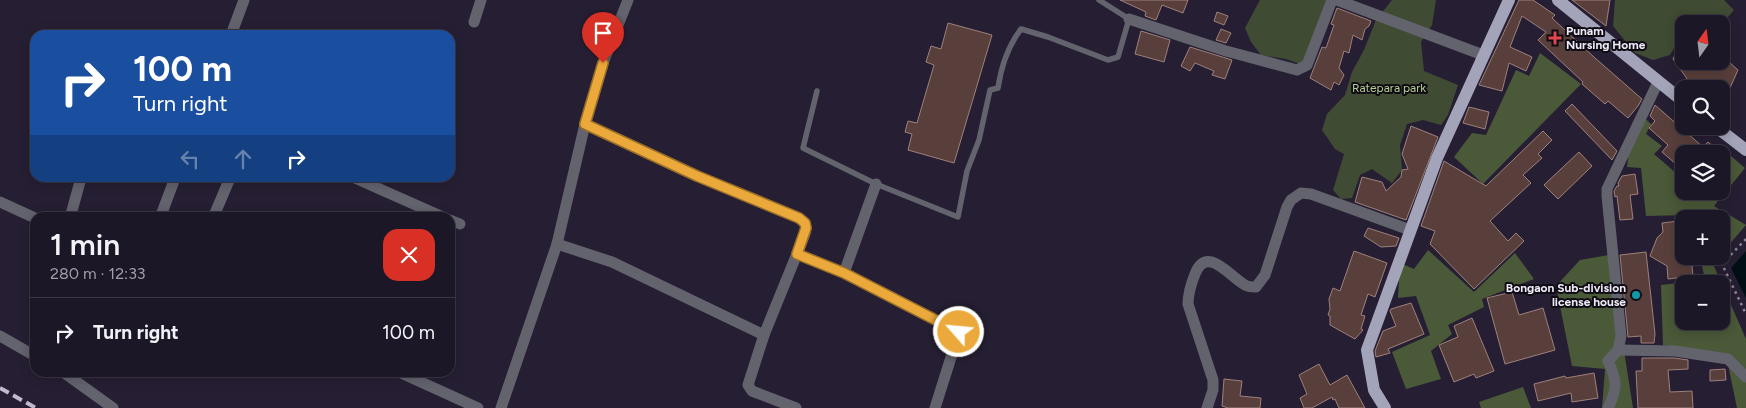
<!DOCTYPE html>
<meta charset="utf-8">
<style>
:root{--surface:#1c1726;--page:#25202e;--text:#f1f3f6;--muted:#a09fa7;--line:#3a3643}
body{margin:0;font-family:Figtree,sans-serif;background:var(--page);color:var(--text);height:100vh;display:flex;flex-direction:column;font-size:19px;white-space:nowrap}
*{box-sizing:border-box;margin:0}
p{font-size:16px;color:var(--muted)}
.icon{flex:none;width:28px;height:28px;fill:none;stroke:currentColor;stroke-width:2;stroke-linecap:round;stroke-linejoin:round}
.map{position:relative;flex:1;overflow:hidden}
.sheet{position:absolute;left:30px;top:212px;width:425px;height:165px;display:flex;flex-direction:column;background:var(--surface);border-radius:15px;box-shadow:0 2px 12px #0003,0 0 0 1px var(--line)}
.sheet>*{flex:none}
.guide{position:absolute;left:30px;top:30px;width:425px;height:152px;border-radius:15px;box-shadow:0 2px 12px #0003,0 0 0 1px var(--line);background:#1a4fa0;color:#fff;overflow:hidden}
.needle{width:32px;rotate:14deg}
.controls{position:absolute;left:1675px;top:15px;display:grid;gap:10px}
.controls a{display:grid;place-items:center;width:55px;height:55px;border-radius:10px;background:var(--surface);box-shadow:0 2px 12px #0003,0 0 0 1px var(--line);font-size:25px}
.pin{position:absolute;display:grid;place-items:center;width:42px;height:42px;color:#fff;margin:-51px -21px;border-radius:50% 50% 50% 0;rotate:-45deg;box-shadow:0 0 5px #0007}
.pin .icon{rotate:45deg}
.me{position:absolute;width:55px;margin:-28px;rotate:297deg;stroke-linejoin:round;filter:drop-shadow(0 0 4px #0008)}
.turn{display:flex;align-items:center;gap:18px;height:105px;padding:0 20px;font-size:22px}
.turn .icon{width:65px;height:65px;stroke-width:2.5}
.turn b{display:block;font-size:35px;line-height:42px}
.lanes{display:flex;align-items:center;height:48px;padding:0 20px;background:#0003;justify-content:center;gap:25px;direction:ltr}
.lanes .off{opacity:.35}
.round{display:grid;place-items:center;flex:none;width:52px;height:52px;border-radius:15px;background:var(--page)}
.headline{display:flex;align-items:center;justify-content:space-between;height:85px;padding:0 20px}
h1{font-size:30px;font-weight:600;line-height:38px}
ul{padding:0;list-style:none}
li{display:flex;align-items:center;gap:15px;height:70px;padding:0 20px;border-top:1px solid var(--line)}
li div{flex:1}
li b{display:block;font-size:19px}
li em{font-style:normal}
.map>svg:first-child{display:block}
</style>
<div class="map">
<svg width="1746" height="408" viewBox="0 0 1746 408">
<rect width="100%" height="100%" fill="#261f33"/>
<g fill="#404b33">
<path d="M1260,0H1327L1306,66L1286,59L1261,55L1251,42L1245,28Z"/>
<path d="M1392,0H1436L1432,25L1421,42L1424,71L1458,85L1448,115L1441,125L1423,120L1407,124L1400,145L1402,170L1392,183L1372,169L1360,175L1352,198L1341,199L1333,190L1344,154L1335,149L1322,130L1327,114L1345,95L1352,72L1364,50L1376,20Z"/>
<path d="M1615,0H1724L1734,10L1721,25V24H1711L1701,17L1690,20L1688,24H1684V31L1670,55L1653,60L1635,53L1613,26Z"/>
</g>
<g fill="#4a5938" fill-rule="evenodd">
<path d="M1540,53L1581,84L1483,184L1454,157L1472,133L1486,135L1516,70L1529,76Z"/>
<path d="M1639,113L1651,124L1646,134L1662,146L1654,154L1684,180V191H1721V156L1725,151L1745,168L1714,206L1746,225L1721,254V219H1692L1691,215L1646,216L1641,168L1627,167L1632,124Z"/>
<path d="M1428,250L1474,292L1515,253L1534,279L1482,299L1484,307L1448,325L1452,334L1431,351L1441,379L1406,389L1392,352L1430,335L1416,296L1398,298L1400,263L1414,269Z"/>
<path d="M1609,255L1633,408H1602L1605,369L1572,366L1556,286L1580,260Z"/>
<path d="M1700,256H1719L1713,264L1746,339V408H1737L1726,355L1663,345L1661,285L1705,280ZM1684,284H1721V321H1684Z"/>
<path d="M1523,387L1531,408H1481L1479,402Z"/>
</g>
<path fill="#000f15" d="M1746,251V298L1731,268Z"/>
<g fill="#593f3b" stroke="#9e807c">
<path d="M1120,0H1188L1183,13L1162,5L1156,20L1145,16L1146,12Z"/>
<path d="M1519,0H1533L1555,15L1552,18L1595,58L1642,99L1638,106L1628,118L1608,101L1605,104L1582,84L1583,82L1538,40L1546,32L1522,16L1510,47L1532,57L1526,71L1509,63L1502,91L1479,85Z"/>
<path d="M1572,0H1610L1606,26Z"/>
<path d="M1337,8L1371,21L1369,26L1365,29L1362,40L1353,35L1349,53L1344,51L1339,68L1344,75L1339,85L1334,82L1331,90L1310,78L1322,47L1326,48L1334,25L1331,24Z"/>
<path d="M1217,12L1228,16L1224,25L1214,21Z"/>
<path d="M948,23L992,35L954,163L908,150L912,134L905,132L908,121L917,123L934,65L926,62L931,46L941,49Z"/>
<path d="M1221,29L1231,33L1226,43L1216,40Z"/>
<path d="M1141,31L1170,40L1164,62L1135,54Z"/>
<path d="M1684,38V61H1721V55L1738,70L1721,108V89H1698L1690,83L1673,59Z"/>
<path d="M1190,47L1232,60L1225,79L1212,75L1214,71L1195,63L1190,71L1181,66Z"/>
<path d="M1572,104L1617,151L1612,160L1565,111Z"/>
<path d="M1655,105L1703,147L1708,142L1722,154H1684V171L1662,152L1668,145L1649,128L1655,121L1650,116Z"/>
<path d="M1469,107L1489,112L1485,129L1463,123Z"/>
<path d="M1411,126L1438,137L1406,220L1355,202L1362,177L1382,182L1386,191L1401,177L1402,170L1408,169L1402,154Z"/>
<path d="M1543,131L1552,140L1538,154L1542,158L1523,175L1531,183L1490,221L1508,241L1516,233L1524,241L1474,289L1430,244L1435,231L1421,226L1444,161L1486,186Z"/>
<path d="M1579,152L1592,166L1558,199L1544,185Z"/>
<path d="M1635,174L1638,194L1630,195L1633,219L1620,220L1617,196L1615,197L1614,191L1617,186H1619L1618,183L1622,176Z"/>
<path d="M1679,221L1684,256H1691L1693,276L1668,279L1667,266L1650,256L1657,238L1663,232L1662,223Z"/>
<path d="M1368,228L1399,238L1396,246L1381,247L1364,236Z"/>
<path d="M1354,251L1387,263L1375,297L1368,294L1361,315L1365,316L1361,329L1363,330L1355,339L1330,325V316L1328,315L1330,309L1329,299L1333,288L1340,291Z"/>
<path d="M1646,252L1655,334L1654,343H1641V336L1628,337L1620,255Z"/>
<path d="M1512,292L1519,315L1543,308L1555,350L1505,364L1487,298Z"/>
<path d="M1411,303L1424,334L1388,349L1390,353L1376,357L1375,351L1383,331L1396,326L1390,311L1391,309Z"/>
<path d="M1472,318L1494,371L1476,378L1474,374L1454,382L1439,345L1458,337L1454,326Z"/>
<path d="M1642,358H1674L1688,360V369L1668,370L1670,392L1692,391L1693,408H1638L1636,371H1642Z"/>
<path d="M1319,364L1330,385L1347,375L1365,408H1339L1335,399L1333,400L1332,397L1312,408H1304L1300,398L1307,394L1299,375Z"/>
<path d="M1725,369L1726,380L1710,381V370Z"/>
<path d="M1594,373L1598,398L1572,402L1571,393L1538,401L1534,384L1565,376L1566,378Z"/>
<path d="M1224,379L1242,381L1240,396L1261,398L1260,408H1228L1222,406Z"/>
</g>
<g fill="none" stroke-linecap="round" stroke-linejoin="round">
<path stroke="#8d8899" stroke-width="2.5" stroke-dasharray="2.5 4" stroke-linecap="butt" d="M1746,239L1722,264L1746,314"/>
<path stroke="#63636e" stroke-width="5.5" d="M817,91L803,148L876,184L958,217L967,171L979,140L990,90L998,88C1001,67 1008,46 1021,29L1048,37L1108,60L1118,57L1129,19L1099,0"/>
<g stroke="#63636e" stroke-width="11">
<path d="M1337,0L1483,55"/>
<path d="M1129,19L1226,51L1297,70L1307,65L1332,0"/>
<path d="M474,22L481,0"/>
<path d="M231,35L244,0"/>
<path d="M585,124L697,176L799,218C806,223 807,226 805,234L764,335"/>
<path d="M355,178L445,218"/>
<path d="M0,202L35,218"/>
<path d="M70,218L81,178"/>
<path d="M160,218L175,178"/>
<path d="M213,218L230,178"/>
<path d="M450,220L460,224"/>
<path d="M557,244L612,262L764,335L748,385L752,391L796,408"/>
<path d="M797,254L844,273L876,184"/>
<path d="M844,273L959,332L935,408"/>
<path d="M0,336L35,356"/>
<path d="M1618,350L1675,351L1728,359L1746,377"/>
<path d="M63,372L113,408"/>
<path d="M399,372L478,408"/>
<path d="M501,408L557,244L585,124L603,63L628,0"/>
<path d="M1207,408L1213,390V380L1188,304C1188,293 1191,284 1195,274C1207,244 1230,277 1245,285C1248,287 1252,287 1256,287L1265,275L1287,207L1291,200L1301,193L1311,194L1410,230"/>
<path d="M1608,408C1618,388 1617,380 1608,361L1618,350L1621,336L1607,196V189L1658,82"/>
</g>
<g stroke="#a3a3b9" stroke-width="12">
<path d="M1558,0L1684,102"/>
<path d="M1715,126L1746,150"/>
<path d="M1385,408L1374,390L1367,350L1437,158L1509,0"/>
</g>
<path stroke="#bfbbca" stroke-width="4" stroke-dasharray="10 5" stroke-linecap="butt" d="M0,388L36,408"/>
</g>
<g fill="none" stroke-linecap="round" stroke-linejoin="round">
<g stroke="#996e26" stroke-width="12">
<path id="route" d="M603,63L585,124L697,176L799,218L805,223L806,228L797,254L844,273L959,332"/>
</g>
<use href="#route" stroke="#eca93b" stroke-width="9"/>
</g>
<path fill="#e0444e" stroke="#0e0b13" stroke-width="2" d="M1552.5 30.5h5v5h5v5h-5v5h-5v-5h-5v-5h5z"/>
<circle fill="#0f9aa8" stroke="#0e0b13" stroke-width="2" cx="1636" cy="295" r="5"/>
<g text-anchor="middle" stroke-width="4" stroke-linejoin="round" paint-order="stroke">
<g font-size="12" font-weight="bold" fill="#eeeaf8" stroke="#0e0b13" text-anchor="start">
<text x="1566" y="35">Punam<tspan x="1566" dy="14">Nursing Home</tspan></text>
<text x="1626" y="292" text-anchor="end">Bongaon Sub-division<tspan x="1626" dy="14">license house</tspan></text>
</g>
<g font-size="12" fill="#b5d094" stroke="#0e0b13">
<text x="1389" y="92">Ratepara park</text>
</g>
</g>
</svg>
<div class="controls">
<a><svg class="needle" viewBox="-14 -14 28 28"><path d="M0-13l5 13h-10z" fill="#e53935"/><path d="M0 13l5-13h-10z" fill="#a09fa7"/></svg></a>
<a><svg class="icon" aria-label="search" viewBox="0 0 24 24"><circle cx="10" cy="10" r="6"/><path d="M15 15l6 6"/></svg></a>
<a><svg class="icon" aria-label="layers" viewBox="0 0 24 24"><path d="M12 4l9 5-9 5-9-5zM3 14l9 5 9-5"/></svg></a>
<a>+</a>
<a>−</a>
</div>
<div class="pin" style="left:603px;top:63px;background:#d93025"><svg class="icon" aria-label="arrive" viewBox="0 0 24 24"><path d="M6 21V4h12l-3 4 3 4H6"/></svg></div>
<svg class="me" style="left:959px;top:332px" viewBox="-20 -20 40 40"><circle r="17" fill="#eca93b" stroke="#fff" stroke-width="3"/><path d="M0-11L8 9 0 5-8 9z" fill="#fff"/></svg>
<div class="guide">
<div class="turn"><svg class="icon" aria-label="right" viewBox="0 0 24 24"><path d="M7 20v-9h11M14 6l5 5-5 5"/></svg><div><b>100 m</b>Turn right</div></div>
<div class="lanes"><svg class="icon off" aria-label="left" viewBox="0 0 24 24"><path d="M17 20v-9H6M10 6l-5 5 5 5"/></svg><svg class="icon off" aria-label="ahead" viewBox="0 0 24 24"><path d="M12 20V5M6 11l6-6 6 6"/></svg><svg class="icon" aria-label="right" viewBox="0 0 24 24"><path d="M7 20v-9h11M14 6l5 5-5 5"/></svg></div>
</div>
<section class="sheet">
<div class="headline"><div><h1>1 min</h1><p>280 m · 12:33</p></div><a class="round" style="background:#d93025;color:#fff"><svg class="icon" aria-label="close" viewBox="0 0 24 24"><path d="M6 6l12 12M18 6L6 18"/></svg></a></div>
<ul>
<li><svg class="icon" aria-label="right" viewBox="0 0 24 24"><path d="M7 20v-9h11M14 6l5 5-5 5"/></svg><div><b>Turn right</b></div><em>100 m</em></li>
</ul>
</section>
</div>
